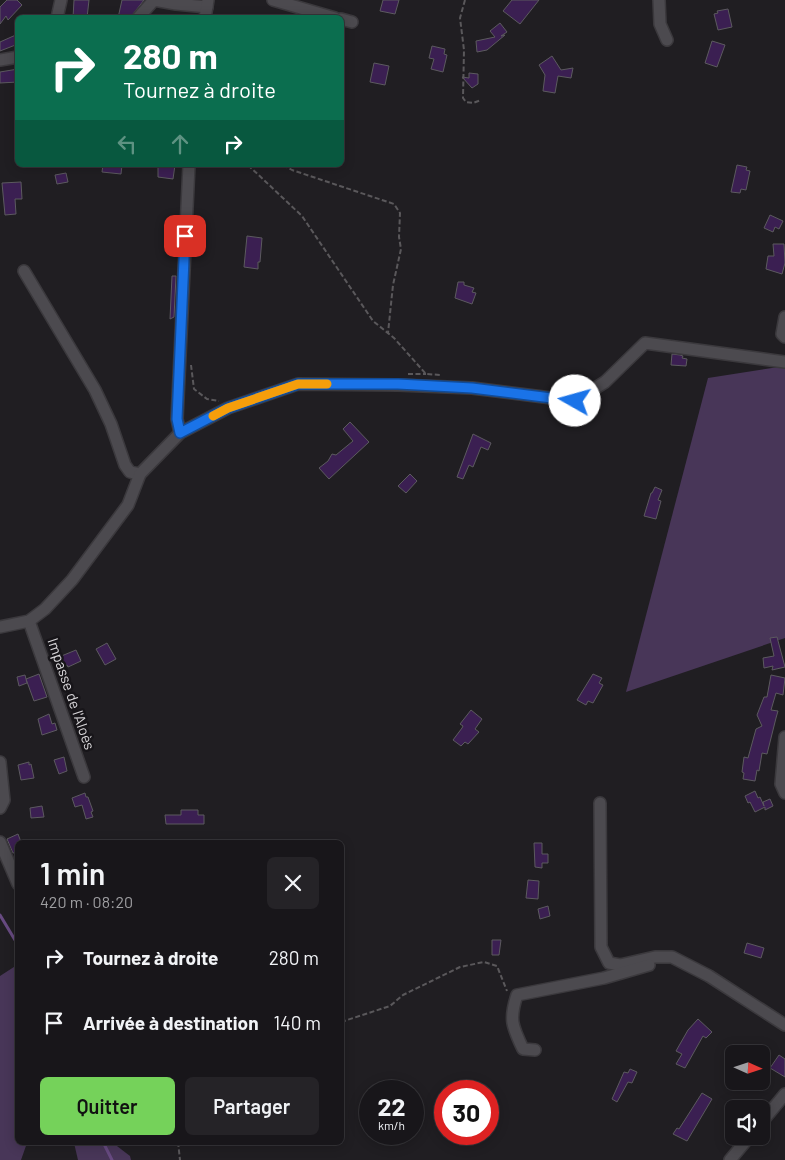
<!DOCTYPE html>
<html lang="fr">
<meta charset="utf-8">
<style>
:root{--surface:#18161a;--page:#252327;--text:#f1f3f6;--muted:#9f9fa2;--line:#363539;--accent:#75d25a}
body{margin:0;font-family:Barlow,sans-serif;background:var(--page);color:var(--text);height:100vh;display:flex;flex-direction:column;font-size:19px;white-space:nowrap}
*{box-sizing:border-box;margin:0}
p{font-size:16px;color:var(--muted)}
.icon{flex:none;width:28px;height:28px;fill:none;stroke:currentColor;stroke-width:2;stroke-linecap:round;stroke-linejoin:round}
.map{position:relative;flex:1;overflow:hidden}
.details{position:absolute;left:15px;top:840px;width:329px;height:305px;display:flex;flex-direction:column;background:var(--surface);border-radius:8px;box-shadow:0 2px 12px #0003,0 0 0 1px var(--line)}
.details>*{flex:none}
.hud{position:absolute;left:15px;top:15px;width:329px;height:152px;border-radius:8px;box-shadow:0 2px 12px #0003,0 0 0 1px var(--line);background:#0b6e4f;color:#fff;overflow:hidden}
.needle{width:32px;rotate:93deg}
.fabs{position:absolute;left:725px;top:1045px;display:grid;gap:10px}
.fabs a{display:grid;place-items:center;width:45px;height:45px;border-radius:8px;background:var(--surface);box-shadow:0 2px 12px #0003,0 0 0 1px var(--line);font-size:25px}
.speed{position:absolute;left:359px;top:1080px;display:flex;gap:10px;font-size:25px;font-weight:700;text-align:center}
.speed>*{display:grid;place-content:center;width:65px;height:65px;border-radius:50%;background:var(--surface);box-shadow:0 2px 12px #0003,0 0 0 1px var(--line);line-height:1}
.speed small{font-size:12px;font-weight:400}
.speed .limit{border:8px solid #d22;background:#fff;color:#111}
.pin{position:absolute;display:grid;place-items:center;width:42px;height:42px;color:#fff;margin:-21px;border-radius:10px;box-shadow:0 2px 8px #0006}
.me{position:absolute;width:55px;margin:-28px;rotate:277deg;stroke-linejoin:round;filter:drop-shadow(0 0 4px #0008)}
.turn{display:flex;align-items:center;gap:18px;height:105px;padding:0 25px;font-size:22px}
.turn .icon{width:65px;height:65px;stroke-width:2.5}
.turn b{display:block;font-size:35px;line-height:42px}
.lanes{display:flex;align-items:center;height:48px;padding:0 25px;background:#0003;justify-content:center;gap:25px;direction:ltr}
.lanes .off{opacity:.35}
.round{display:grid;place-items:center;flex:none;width:52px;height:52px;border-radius:8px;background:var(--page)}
.overview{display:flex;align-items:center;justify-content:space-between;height:85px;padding:0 25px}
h1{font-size:30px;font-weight:600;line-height:38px}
.action{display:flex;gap:10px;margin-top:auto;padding:10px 25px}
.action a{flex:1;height:58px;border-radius:8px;background:var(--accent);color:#111;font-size:20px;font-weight:600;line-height:58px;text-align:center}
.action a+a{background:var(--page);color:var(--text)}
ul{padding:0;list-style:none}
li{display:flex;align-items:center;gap:15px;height:65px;padding:0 25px}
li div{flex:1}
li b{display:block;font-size:19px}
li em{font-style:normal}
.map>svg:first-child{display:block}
</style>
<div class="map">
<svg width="785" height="1160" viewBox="0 0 785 1160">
<rect width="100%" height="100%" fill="#201e22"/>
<g fill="#483658">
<path d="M785,366V638L626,692L708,378Z"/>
<path d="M17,965L18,1142L27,1143L21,1160H0V976Z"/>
<path d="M74,1143H113L130,1156L131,1160H78Z"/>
</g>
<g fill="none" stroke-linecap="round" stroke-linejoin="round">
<g stroke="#674a81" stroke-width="3">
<path d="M0,915L18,945"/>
<path d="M103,1142L112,1160"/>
</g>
</g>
<g fill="#3b1f52" stroke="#5c5a5f">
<path d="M7,0H17L22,5L8,20L6,16L0,24V7Z"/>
<path d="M74,0H89L87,18H73Z"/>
<path d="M122,0H144L130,18H118Z"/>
<path d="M383,0H399L395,14L380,11Z"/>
<path d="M512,0H539L520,24L503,11Z"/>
<path d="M728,9L732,27L718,30L714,14L718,13L717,11Z"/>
<path d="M500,23L507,32L501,36L505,35L487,50L477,52L476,41L495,37L490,31Z"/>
<path d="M18,34V44L0,51V42Z"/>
<path d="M712,41L725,45L717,67L705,63Z"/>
<path d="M432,46L445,49L444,54L447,55L443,72L431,69L434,59L429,58Z"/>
<path d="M552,56L561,70L573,68L571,78L558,76L555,93L543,91L545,75L539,65Z"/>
<path d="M374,63L389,66L385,85L370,82Z"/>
<path d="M18,69V82L0,83V72Z"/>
<path d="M469,73L478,74V84L472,88L462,77L469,78Z"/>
<path d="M103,165H122L121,174L102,172Z"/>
<path d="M158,165H175L173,179L158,177Z"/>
<path d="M737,165L747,167L746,170L750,171L746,190L741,189L740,193L731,192Z"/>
<path d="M66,173L68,182L57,184L55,175Z"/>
<path d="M21,182L22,199H15L16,214L5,215L2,183Z"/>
<path d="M770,215L783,221L779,229L775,227L773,232L764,228Z"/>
<path d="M247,236L262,238L260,262H258V269L244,267Z"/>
<path d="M773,244H784L785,263L782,274L766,269L768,256H774Z"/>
<path d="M172,276H176L174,317L170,319Z"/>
<path d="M458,282H464V285L474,288L472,292L476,293L472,304L455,298Z"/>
<path d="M672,354L680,355L683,356L682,358L687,359L686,366L671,365Z"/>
<path d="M350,422L369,442L329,479L319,468L328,461L332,454L336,455L353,441L343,429Z"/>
<path d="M473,434L491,443L488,450L481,447L473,467L469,465L463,479L457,477Z"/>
<path d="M410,474L417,481L406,493L398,486Z"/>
<path d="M655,487L662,490L658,500L661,501L656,519L644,516L651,493H652Z"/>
<path d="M777,637L785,667L772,670L773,666L764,668L763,658L774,656L770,638Z"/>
<path d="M107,643L116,659L105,665L96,649Z"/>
<path d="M76,650L81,661L68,667L67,665L62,667L59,657Z"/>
<path d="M39,674L47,697L34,701L26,679Z"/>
<path d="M593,674L602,678L599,683L603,685L593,703L588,701L586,705L577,700Z"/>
<path d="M25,675L27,683L19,686L17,677Z"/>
<path d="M771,675L785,678L783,695L776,693L771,710L778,711L776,718L767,754L762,753L759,771L757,770L755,781L743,779L744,773L742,772L744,757L748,758L756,729L762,726L757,715L764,697H767Z"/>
<path d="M471,710L482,719L475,729L479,732L468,744L465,742L461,746L453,740L462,728L463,726L460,724Z"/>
<path d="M49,714L52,724L55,723L57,730L42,735L38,719Z"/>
<path d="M64,757L67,771L59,774L54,760Z"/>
<path d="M29,762V765L31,764L34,778L21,780L18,765Z"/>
<path d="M755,791L758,798L760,797L764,806L763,802L770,799L773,806L765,810V807L755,812L750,802L748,803L745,796Z"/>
<path d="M85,793L86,797H88L93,811L91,812L93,817L86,819L82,805L75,807L72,798Z"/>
<path d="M42,806L44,817L31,818L30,808Z"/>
<path d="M181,810H198V815H204V824H166L165,815H181Z"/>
<path d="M18,834L21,842H18V852L13,853L7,839Z"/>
<path d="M534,843H542V854H548V863H542V868L535,867Z"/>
<path d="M528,880L539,881L538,899L526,898Z"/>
<path d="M548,906L550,916L540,919L538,909Z"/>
<path d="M492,940H501L499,955H492Z"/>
<path d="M747,943L764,948L761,958L744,953Z"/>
<path d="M698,1019L712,1032L706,1038L703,1036L685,1068L676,1064L682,1054L676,1051L688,1030Z"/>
<path d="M779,1055L785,1059V1077L770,1068Z"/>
<path d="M630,1069L637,1072L632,1083L628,1082L617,1102L612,1099L624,1072L628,1073Z"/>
<path d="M702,1093L712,1099L687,1141L673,1134L677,1128L679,1129Z"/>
</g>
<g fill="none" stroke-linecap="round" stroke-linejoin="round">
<g stroke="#3b393d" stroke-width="14">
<g id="minor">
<path d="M273,0L335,18"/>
<path d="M659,0L660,24L667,40"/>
<path d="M57,18L61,0"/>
<path d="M138,18L154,0L176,4L207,7"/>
<path d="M205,18L208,0"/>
<path d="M341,19L352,22"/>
<path d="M0,60L18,57"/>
<path d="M24,271L95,390L111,424L125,465L130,472L140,474"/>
<path d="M785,317L782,334L785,337"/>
<path d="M180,433L177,419L189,165"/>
<path d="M29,621L84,777"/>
<path d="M0,627L29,621L45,609L72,580L128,505L140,474L180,433L228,408L298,384L398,385L472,388L575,401L605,382L645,343L785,362"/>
<path d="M785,737L781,784L785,793"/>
<path d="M0,762L4,800L0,808"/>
<path d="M600,803L601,947L609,963L620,965L655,957H672L709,976L785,1025"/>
<path d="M0,842L18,884"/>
<path d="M535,1050L523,1049C512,1026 509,1019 517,995L604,978L649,965"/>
<path d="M761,1123L785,1094"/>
<path d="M730,1160L750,1136"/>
</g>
</g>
<g stroke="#5a585b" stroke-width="2" stroke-dasharray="5 2.5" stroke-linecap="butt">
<path d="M465,0L460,18L464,50L463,98L466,102L473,103L481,100"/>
<path d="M248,165L302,216L373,321L394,338L426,374L441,375"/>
<path d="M283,165L292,170L394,204L400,213L399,237L401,249L393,285L388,333"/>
<path d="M191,365L194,389L207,399L219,401"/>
<path d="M408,374H426"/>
<path d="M341,1022L390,1006L403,995L460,967L484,962L497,966L507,991"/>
<path d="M178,1142L180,1160"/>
</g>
<use href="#minor" stroke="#4c4a4f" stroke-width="11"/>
</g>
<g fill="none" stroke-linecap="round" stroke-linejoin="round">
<g stroke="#114b97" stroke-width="12">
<path id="route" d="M185,236L177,419L180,433L228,408L298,384H398L472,388L575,401"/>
</g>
<use href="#route" stroke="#1a73e8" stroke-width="9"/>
<path stroke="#f59e0b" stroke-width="9" d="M213,416L228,408L298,384H327"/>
</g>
<g text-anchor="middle" stroke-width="5" stroke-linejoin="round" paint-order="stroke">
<g font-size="15" fill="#d8d6d9" stroke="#171519">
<text transform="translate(71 694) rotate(71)" y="5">Impasse de l'Aloès</text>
</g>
</g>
</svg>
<div class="fabs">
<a><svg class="needle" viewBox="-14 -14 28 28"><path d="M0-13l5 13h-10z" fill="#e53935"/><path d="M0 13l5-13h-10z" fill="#9f9fa2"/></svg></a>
<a><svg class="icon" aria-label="sound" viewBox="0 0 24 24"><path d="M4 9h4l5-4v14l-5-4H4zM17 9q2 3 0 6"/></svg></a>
</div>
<div class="speed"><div>22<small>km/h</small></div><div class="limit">30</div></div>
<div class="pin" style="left:185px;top:236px;background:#d93025"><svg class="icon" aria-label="arrive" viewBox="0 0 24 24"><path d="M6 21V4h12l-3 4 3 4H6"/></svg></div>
<svg class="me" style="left:575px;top:401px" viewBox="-20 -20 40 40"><circle r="19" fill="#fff"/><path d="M0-13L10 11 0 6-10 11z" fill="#1a73e8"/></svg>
<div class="hud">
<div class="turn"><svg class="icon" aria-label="right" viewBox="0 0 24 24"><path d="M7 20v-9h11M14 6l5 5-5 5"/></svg><div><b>280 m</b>Tournez à droite</div></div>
<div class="lanes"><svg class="icon off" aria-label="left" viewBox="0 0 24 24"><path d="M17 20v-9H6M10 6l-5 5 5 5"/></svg><svg class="icon off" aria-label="ahead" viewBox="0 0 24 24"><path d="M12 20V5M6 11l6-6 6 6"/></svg><svg class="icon" aria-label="right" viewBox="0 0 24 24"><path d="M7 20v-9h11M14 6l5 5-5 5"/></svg></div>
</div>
<section class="details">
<div class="overview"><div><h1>1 min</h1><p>420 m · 08:20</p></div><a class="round"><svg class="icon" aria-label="close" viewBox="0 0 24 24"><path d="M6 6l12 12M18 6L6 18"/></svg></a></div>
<ul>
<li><svg class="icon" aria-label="right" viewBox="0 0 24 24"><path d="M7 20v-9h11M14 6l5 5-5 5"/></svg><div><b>Tournez à droite</b></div><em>280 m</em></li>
<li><svg class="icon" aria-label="arrive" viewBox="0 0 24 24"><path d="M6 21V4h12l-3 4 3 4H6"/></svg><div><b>Arrivée à destination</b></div><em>140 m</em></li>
</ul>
<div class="action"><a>Quitter</a><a>Partager</a></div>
</section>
</div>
